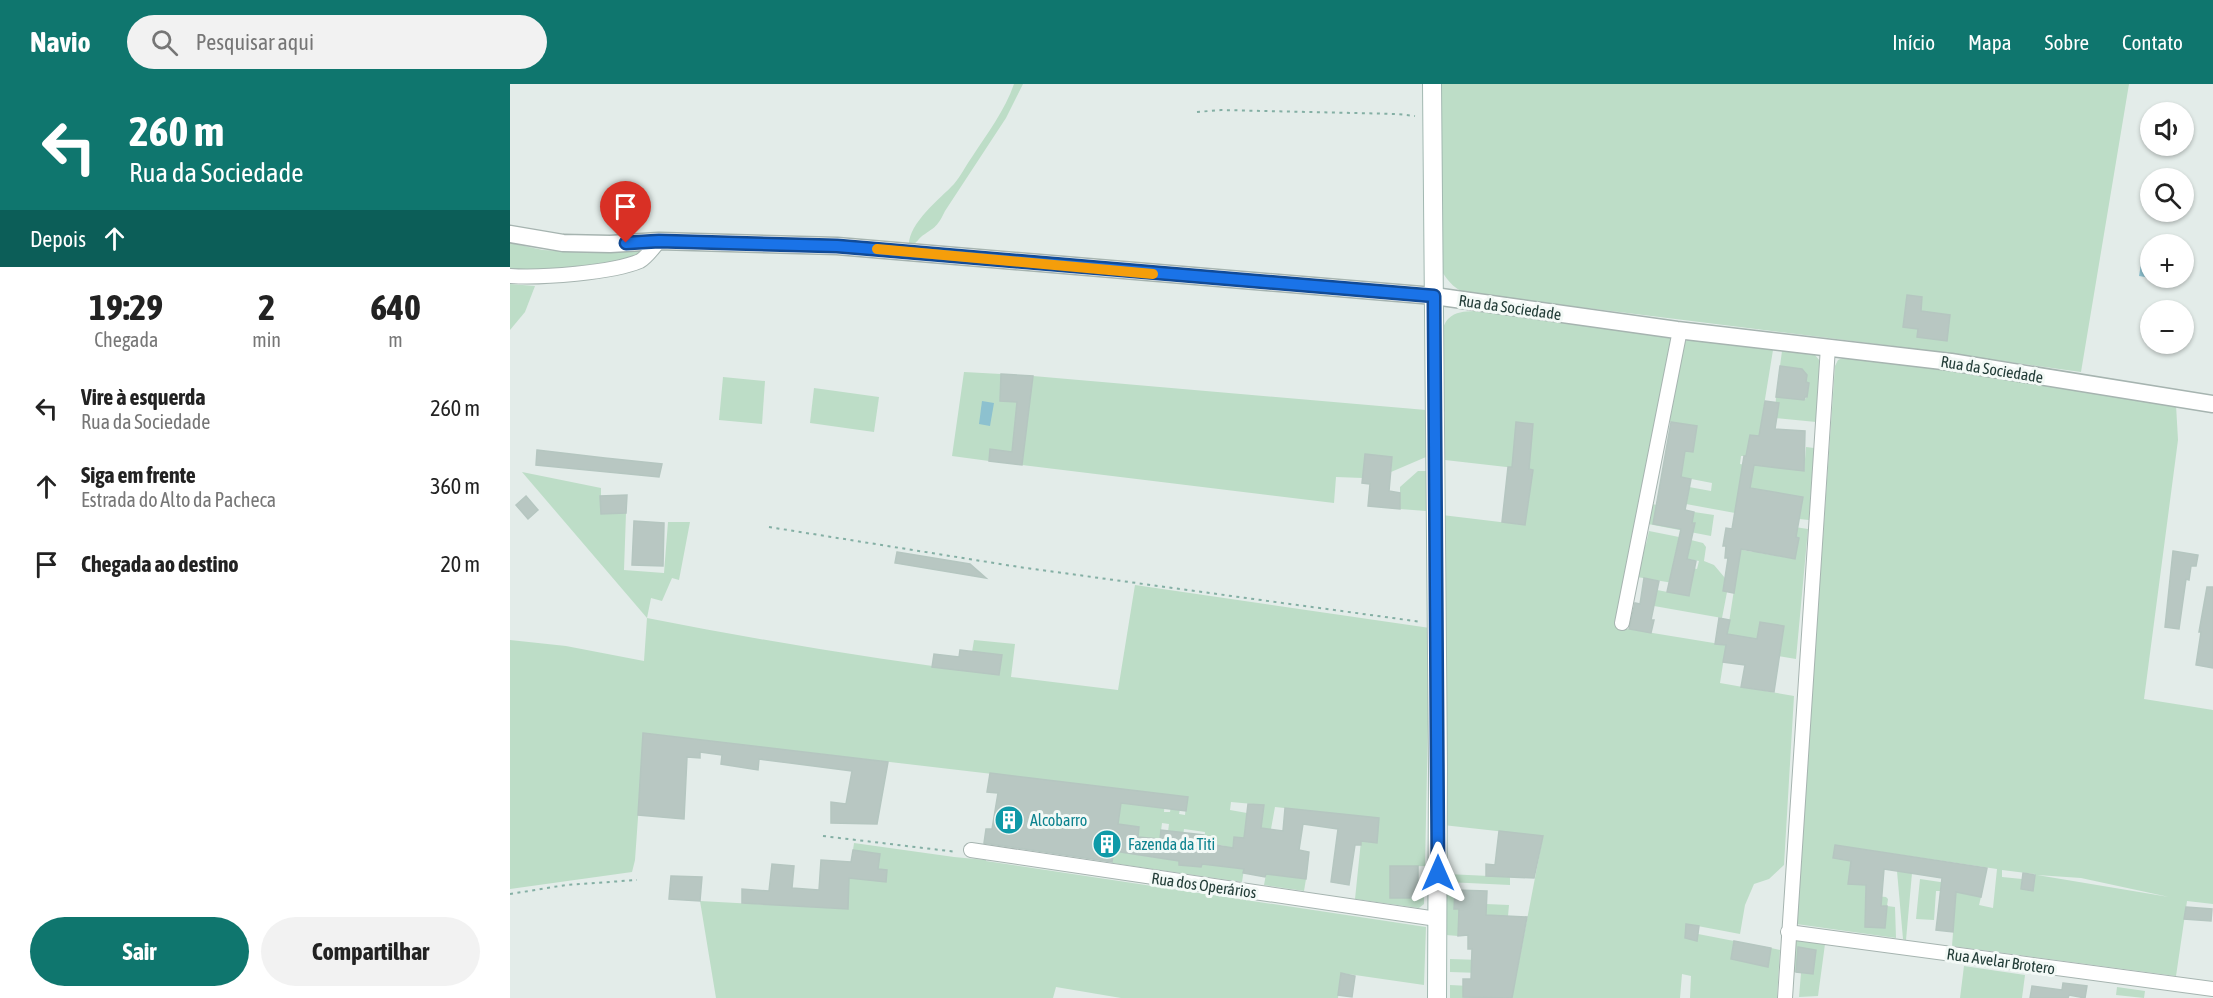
<!DOCTYPE html>
<html lang="pt">
<meta charset="utf-8">
<style>
:root{--surface:#fff;--page:#f2f2f2;--text:#222;--muted:#767676;--accent:#0f766e}
body{margin:0;font-family:"Asap Condensed",sans-serif;background:var(--page);color:var(--text);height:100vh;display:flex;flex-direction:column;font-size:22px;white-space:nowrap}
*{box-sizing:border-box;margin:0}
p{font-size:20px;color:var(--muted)}
.icon{flex:none;width:33px;height:33px;fill:none;stroke:currentColor;stroke-width:2;stroke-linecap:round;stroke-linejoin:round}
.map{position:relative;flex:1;overflow:hidden}
.sheet{display:flex;flex-direction:column;background:var(--surface);width:510px}
.sheet>*{flex:none}
.guide{background:#0f766e;color:#fff;overflow:hidden}
.fabs{position:absolute;left:1630px;top:18px;display:grid;gap:12px}
.fabs a{display:grid;place-items:center;width:54px;height:54px;border-radius:50%;background:var(--surface);box-shadow:0 2px 4px #0004;font-size:30px}
.pin{position:absolute;display:grid;place-items:center;width:51px;height:51px;color:#fff;margin:-62px -26px;border-radius:50% 50% 50% 0;rotate:-45deg;box-shadow:0 0 6px #0007}
.pin .icon{rotate:45deg}
.me{position:absolute;width:66px;margin:-33px;rotate:0deg;stroke-linejoin:round;filter:drop-shadow(0 0 4px #0008)}
.turn{display:flex;align-items:center;gap:21px;height:126px;padding:0 30px;font-size:27px}
.turn .icon{width:78px;height:78px;stroke-width:2.5}
.turn b{display:block;font-size:42px;line-height:51px}
.then{display:flex;align-items:center;height:57px;padding:0 30px;background:#0003;gap:12px;font-size:22px}
.eta{display:flex;justify-content:space-evenly;align-items:center;height:102px;text-align:center}
.eta b{font-size:36px;font-weight:700;line-height:42px}
.primary-button{display:flex;gap:12px;margin-top:auto;padding:12px 30px}
.primary-button a{flex:1;height:69px;border-radius:36px;background:var(--accent);color:#fff;font-size:24px;font-weight:700;line-height:69px;text-align:center}
.primary-button a+a{background:var(--page);color:var(--text)}
ul{padding:0;list-style:none}
li{display:flex;align-items:center;gap:18px;height:78px;padding:0 30px}
li div{flex:1}
li b{display:block;font-size:22px}
li em{font-style:normal}
header{display:flex;align-items:center;gap:36px;box-sizing:border-box;height:84px;padding:0 30px;background:var(--accent);color:#fff}
header strong{font-size:28px}
nav{display:flex;gap:33px;margin-inline-start:auto;font-size:21px}
.search{width:420px;height:54px;background:var(--page);display:flex;align-items:center;gap:15px;box-sizing:border-box;padding:0 21px;border-radius:33px;color:var(--muted);font-size:22px}
main{display:flex;flex:1;min-height:0}
.map>svg:first-child{display:block}
</style>
<header>
<strong>Navio</strong>
<div class="search"><svg class="icon" aria-label="search" viewBox="0 0 24 24"><circle cx="10" cy="10" r="6"/><path d="M15 15l6 6"/></svg>Pesquisar aqui</div>
<nav><a>Início</a><a>Mapa</a><a>Sobre</a><a>Contato</a></nav>
</header>
<main>
<section class="sheet">
<div class="guide">
<div class="turn"><svg class="icon" aria-label="left" viewBox="0 0 24 24"><path d="M17 20v-9H6M10 6l-5 5 5 5"/></svg><div><b>260 m</b>Rua da Sociedade</div></div>
<div class="then">Depois<svg class="icon" aria-label="ahead" viewBox="0 0 24 24"><path d="M12 20V5M6 11l6-6 6 6"/></svg></div>
</div>
<div class="eta">
<div><b>19:29</b><p>Chegada</p></div>
<div><b>2</b><p>min</p></div>
<div><b>640</b><p>m</p></div>
</div>
<ul>
<li><svg class="icon" aria-label="left" viewBox="0 0 24 24"><path d="M17 20v-9H6M10 6l-5 5 5 5"/></svg><div><b>Vire à esquerda</b><p>Rua da Sociedade</p></div><em>260 m</em></li>
<li><svg class="icon" aria-label="ahead" viewBox="0 0 24 24"><path d="M12 20V5M6 11l6-6 6 6"/></svg><div><b>Siga em frente</b><p>Estrada do Alto da Pacheca</p></div><em>360 m</em></li>
<li><svg class="icon" aria-label="arrive" viewBox="0 0 24 24"><path d="M6 21V4h12l-3 4 3 4H6"/></svg><div><b>Chegada ao destino</b></div><em>20 m</em></li>
</ul>
<div class="primary-button"><a>Sair</a><a>Compartilhar</a></div>
</section>
<div class="map">
<svg width="1703" height="914" viewBox="0 0 1703 914">
<rect width="100%" height="100%" fill="#e3ece9"/>
<g fill="#bdddc7" fill-rule="evenodd">
<path d="M504,0H513L496,34L435,127C428,141 427,142 415,150C408,154 407,160 399,163C397,140 430,115 444,100C451,92 456,81 462,73C477,50 495,26 504,0Z"/>
<path d="M930,0H1619L1571,288L1391,263L1077,224L962,212C946,206 938,199 930,184ZM1397,211L1412,213L1407,253L1408,245L1393,243Z"/>
<path d="M0,159L33,166L52,167H132L131,172L87,183L0,187Z"/>
<path d="M0,200L25,202L15,228L0,246Z"/>
<path d="M964,227L1158,251L1164,255L1106,543L1216,561L1210,599L1284,612L1274,781L1259,795L1244,800L1235,821L1230,850L1177,840L1175,854L1186,857L1188,850L1224,857L1221,875L1258,883L1261,864L1270,866L1267,914H1180L1181,892L1172,890L1170,914H1002L1033,752L933,741L932,431L1015,441L1023,386L935,376V328L931,323C931,305 925,248 938,235C946,227 954,228 964,227Z"/>
<path d="M1178,255L1263,266L1249,352L1240,351L1236,372H1231L1230,380L1235,381L1225,429L1176,420L1179,403L1201,407L1202,399L1171,393L1175,367L1183,368L1187,342L1155,337L1172,261Z"/>
<path d="M1272,267L1305,271L1310,277L1306,338L1265,334L1266,313L1294,316L1297,313L1299,299L1296,298L1297,291L1292,285L1270,282Z"/>
<path d="M1335,273L1445,287L1666,321L1668,356L1634,615L1703,626V820L1677,817L1666,892L1442,862L1446,808L1471,813L1469,821L1483,824L1487,785L1325,761L1323,774L1341,777L1339,800L1356,801L1355,811L1376,813L1378,815L1377,822L1385,823L1386,854L1286,840L1325,282L1328,276ZM1492,786L1525,790L1523,806L1511,805L1512,795L1492,793ZM1527,791L1571,794L1659,813ZM1355,821L1377,822L1375,844L1355,843Z"/>
<path d="M454,288L491,290L490,317L507,318L502,368L480,366L479,377L442,372Z"/>
<path d="M523,292L916,326V373L881,388L882,373L855,370L853,394L826,393L824,419L512,381Z"/>
<path d="M213,293L255,297L252,340L209,336Z"/>
<path d="M304,304L369,313L364,348L300,339Z"/>
<path d="M1296,363L1304,364L1299,436L1289,435L1293,413L1240,404L1244,381L1294,387Z"/>
<path d="M908,387H916V427L890,425V403Z"/>
<path d="M12,388L91,404V430L116,429L114,486L154,489L158,438H180L169,496L162,494L152,517L141,514L137,534C254,557 371,576 489,591L492,571L462,568L464,556L505,560L501,593L608,606L625,501L920,544L915,782L880,783V814H908V800H914V820L909,824L845,815L851,757L867,759L869,734L765,723L761,745L738,755L754,721L721,718L720,726L737,729L734,754L724,753L722,771L714,770L715,762L694,759L695,748L674,745L669,781L691,783L692,780L734,785L732,798L602,779L604,767L648,774L656,763L659,740L652,739L650,755L628,753L629,743L608,740L611,719L655,716L654,728H660L661,723L670,725L669,730L675,731L677,713L134,649L125,776L122,788L0,805V556L56,562L134,577L137,534Z"/>
<path d="M1142,420L1147,421L1181,446L1184,428L1204,431L1201,452L1138,440Z"/>
<path d="M1251,438L1298,445L1286,575L1230,566L1217,551L1233,448ZM1254,448L1289,454L1285,475L1250,469ZM1235,453L1245,454L1243,468L1233,466Z"/>
<path d="M1139,447L1169,453L1163,480L1187,485L1189,477L1177,475L1181,456L1193,459L1196,463L1194,477L1204,481L1215,494L1213,507L1217,508L1212,534L1144,522L1147,506L1179,512L1181,502L1127,493L1133,463L1136,460Z"/>
<path d="M344,759L444,773L476,776V777L916,843L914,901L831,889L828,914H611L546,903L543,914H206L190,817L337,825L339,794L368,785L370,770L343,766Z"/>
<path d="M1387,787L1402,789L1396,856L1393,855Z"/>
<path d="M756,790L796,795L794,807L754,801Z"/>
<path d="M937,790L1000,793V801L937,798Z"/>
<path d="M1410,795L1437,799L1436,807H1426L1424,836L1406,835Z"/>
<path d="M937,806H945L944,825H960L976,820L999,821L998,832H991L989,847L948,845V852L936,851Z"/>
<path d="M1286,856L1315,860L1308,912L1289,913L1291,889L1303,890L1306,866L1288,864L1286,888H1283Z"/>
<path d="M940,875L971,876L970,889L940,888Z"/>
<path d="M1454,882L1515,891L1512,914H1450Z"/>
<path d="M940,901L960,902L987,914H940Z"/>
<path d="M1607,903L1635,907L1634,914L1606,911Z"/>
</g>
<g fill="#8dc1cf">
<path d="M1632,174L1641,176V194L1647,195L1629,192Z"/>
<path d="M472,317L484,319L480,342L469,340Z"/>
</g>
<g fill="#b8c7c2" stroke="#b5c6c0" stroke-width="1.5">
<path d="M1397,211L1412,213L1411,227L1440,231L1437,257L1407,253L1408,245L1393,243Z"/>
<path d="M1270,282L1292,285L1297,291L1296,298L1299,299L1297,313H1295L1294,316L1266,313Z"/>
<path d="M491,290L523,292L512,381L479,377L480,365L502,368L507,318L490,317Z"/>
<path d="M1255,317L1269,319L1265,345L1295,347L1294,387L1244,381L1240,404L1293,413L1286,453L1289,454L1285,475L1231,465L1224,509L1213,507L1218,474H1215L1216,462H1213L1216,444L1222,445L1234,372H1236L1240,351L1249,352Z"/>
<path d="M1006,338L1023,340L1019,385L1023,386L1015,441L992,438L998,383H1002Z"/>
<path d="M1161,338L1187,342L1183,368L1175,367L1171,393L1181,395L1175,426L1184,428L1182,439H1185L1177,475L1186,477L1179,512L1157,508L1171,445L1143,440Z"/>
<path d="M27,366L95,374L152,380L149,393L26,381Z"/>
<path d="M855,370L882,373L879,407L890,409V425L858,422L860,400L852,399Z"/>
<path d="M117,411L116,429L91,430L90,412Z"/>
<path d="M16,412L28,426L18,435L6,421Z"/>
<path d="M124,437L154,439L153,482L122,481Z"/>
<path d="M1663,467L1688,471L1686,482H1681L1679,496L1676,495L1669,545L1655,543Z"/>
<path d="M387,468L460,480L476,494L385,479Z"/>
<path d="M1134,494L1149,497L1141,536H1144L1141,549L1119,545L1125,519L1130,520Z"/>
<path d="M1697,503H1703V584L1686,581L1691,548H1689Z"/>
<path d="M1209,534L1220,536L1217,550L1247,555L1250,538L1274,542L1264,608L1231,603L1235,581L1213,578L1216,561L1205,560Z"/>
<path d="M450,566L492,571L489,591L422,583L424,570L449,573Z"/>
<path d="M133,649L378,678L367,740L321,739V718L336,720L342,687L249,675L248,686L211,680L212,671L190,668V674L177,673L174,735L128,731Z"/>
<path d="M480,689L678,713L676,727L611,719L608,740L629,743L628,753L650,755L651,746L694,751V759L723,764L724,753L734,754L738,720L754,721L751,744L773,747L775,724L869,734L867,759L851,757V761H845L839,801L821,798L828,745L793,740L789,766L799,768L796,795L756,790L755,793L733,789L734,785L692,780L691,783L669,781V777L604,767L602,778L474,759L476,745H482L488,709L477,708Z"/>
<path d="M989,747L1033,752L1024,794L976,792V780L985,781Z"/>
<path d="M1325,761L1477,784L1471,813L1446,808L1443,848L1426,846L1432,794L1374,785L1371,822H1377L1375,844L1355,843L1356,801L1338,800L1341,777L1323,774Z"/>
<path d="M343,766L370,770L368,785L377,786L376,798L339,794L338,825L232,819V805L259,807L262,780L284,782L282,804L309,806L311,776L341,778Z"/>
<rect x="880" y="782" width="28" height="32"/>
<path d="M1513,789L1525,791L1523,807L1511,805Z"/>
<path d="M161,792L192,793L190,817L159,815Z"/>
<path d="M945,806L977,807L976,831L1017,833L1002,914L953,913V895H961L962,865H958V851L948,852L949,825H944Z"/>
<path d="M1676,823L1702,825L1701,837L1674,835Z"/>
<path d="M1176,840L1189,842L1187,857L1175,854Z"/>
<path d="M1224,857L1261,864L1258,883L1221,875Z"/>
<path d="M1288,863L1306,866L1303,890L1286,888Z"/>
<path d="M831,889L845,892L842,913L828,911Z"/>
<path d="M1553,899L1577,902L1575,914L1559,911L1558,914H1520L1522,902L1552,906Z"/>
</g>
<g fill="none" stroke-linecap="round" stroke-linejoin="round">
<g stroke="#a6b4b0" stroke-width="16">
<g id="minor">
<path d="M0,192C31,194 102,189 130,177C137,173 144,163 149,157"/>
<path d="M1112,539L1170,246"/>
<path d="M461,766L927,835"/>
<path d="M1278,848L1703,905"/>
<path d="M1275,914L1318,263"/>
</g>
</g>
<g stroke="#a6b4b0" stroke-width="19">
<path id="tertiary" d="M0,150L53,159L100,160L149,157L327,162L924,212L1167,246L1441,278L1703,320"/>
</g>
<g stroke="#a2b8b1" stroke-width="20">
<path id="secondary" d="M922,0L928,684L927,914"/>
</g>
<g stroke="#84afa4" stroke-width="2" stroke-dasharray="3 4.5" stroke-linecap="butt">
<path d="M687,28L711,26L887,30L905,32"/>
<path d="M259,443L509,483L912,538"/>
<path d="M313,752L447,768"/>
<path d="M0,810L56,801L127,796"/>
</g>
<use href="#minor" stroke="#fff" stroke-width="14"/>
<use href="#tertiary" stroke="#fff" stroke-width="16"/>
<use href="#secondary" stroke="#fff" stroke-width="18"/>
</g>
<g fill="none" stroke-linecap="round" stroke-linejoin="round">
<g stroke="#114b97" stroke-width="15">
<path id="route" d="M116,159L149,157L327,162L924,212L928,789"/>
</g>
<use href="#route" stroke="#1a73e8" stroke-width="10"/>
<path stroke="#f59e0b" stroke-width="10" d="M367,165L643,190"/>
</g>
<defs>
<g id="building-disc" transform="scale(1.5)"><circle r="9.5" fill="#0f9aa8" stroke="#f3f9f6"/><path d="M-4-6H4V6H1V3H-1V6H-4ZM-2.5-4.3h1.7v1.8h-1.7ZM.8-4.3h1.7v1.8H.8ZM-2.5-1h1.7V.8h-1.7ZM.8-1h1.7V.8H.8Z" fill="#fff"/></g>
</defs>
<g fill-rule="evenodd">
<use href="#building-disc" x="499" y="736"/>
<use href="#building-disc" x="597" y="760"/>
</g>
<g text-anchor="middle" stroke-width="6" stroke-linejoin="round" paint-order="stroke">
<g font-size="16" fill="#233d38" stroke="#f3f9f6">
<text transform="translate(1000 223) rotate(8)" y="6">Rua da Sociedade</text>
<text transform="translate(1482 285) rotate(9)" y="6">Rua da Sociedade</text>
<text transform="translate(694 801) rotate(8)" y="6">Rua dos Operários</text>
<text transform="translate(1491 877) rotate(8)" y="6">Rua Avelar Brotero</text>
</g>
<g font-size="16" fill="#0d838f" stroke="#f3f9f6" text-anchor="start">
<text x="520" y="742">Alcobarro</text>
<text x="618" y="766">Fazenda da Titi</text>
</g>
</g>
</svg>
<div class="fabs">
<a><svg class="icon" aria-label="sound" viewBox="0 0 24 24"><path d="M4 9h4l5-4v14l-5-4H4zM17 9q2 3 0 6"/></svg></a>
<a><svg class="icon" aria-label="search" viewBox="0 0 24 24"><circle cx="10" cy="10" r="6"/><path d="M15 15l6 6"/></svg></a>
<a>+</a>
<a>−</a>
</div>
<div class="pin" style="left:116px;top:159px;background:#d93025"><svg class="icon" aria-label="arrive" viewBox="0 0 24 24"><path d="M6 21V4h12l-3 4 3 4H6"/></svg></div>
<svg class="me" style="left:928px;top:789px" viewBox="-20 -20 40 40"><path d="M0-17L14 15 0 8-14 15z" fill="#1a73e8" stroke="#fff" stroke-width="4"/></svg>
</div>
</main>
